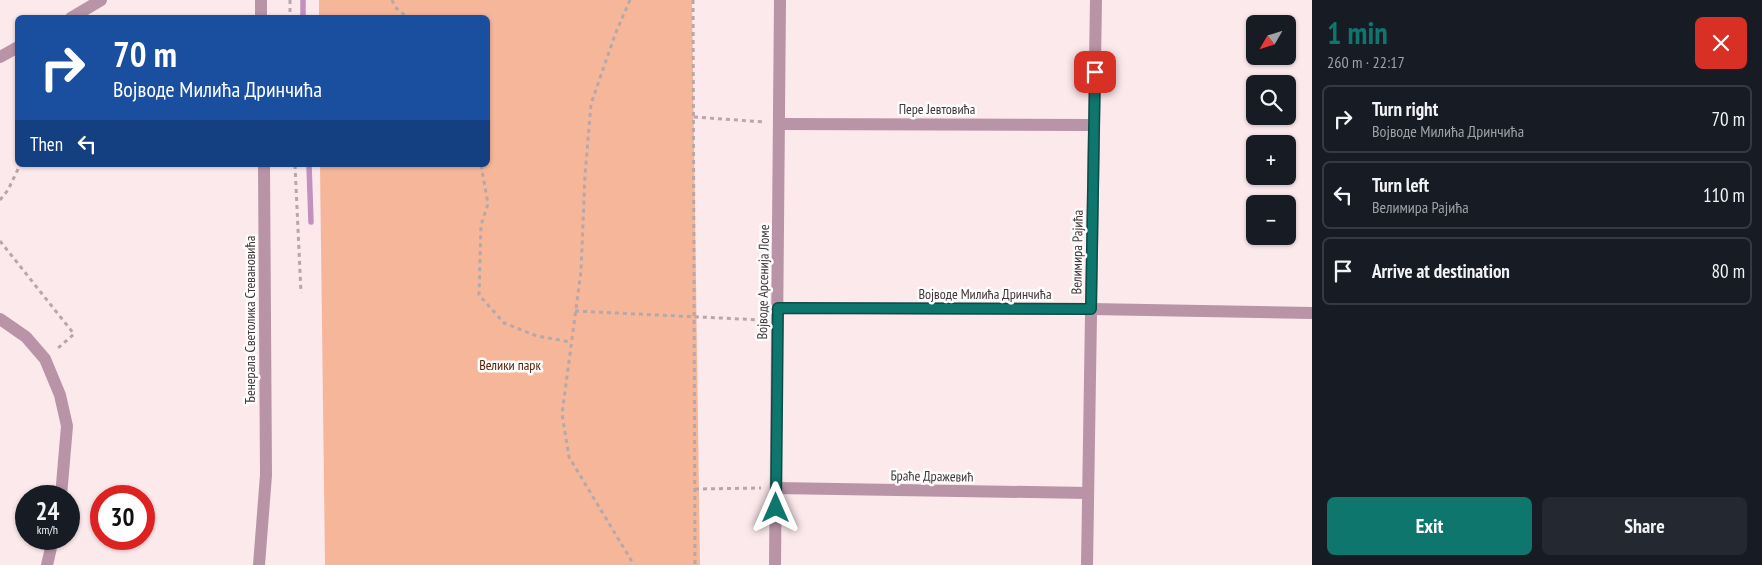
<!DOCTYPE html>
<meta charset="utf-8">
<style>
:root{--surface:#171b24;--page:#242831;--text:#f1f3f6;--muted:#9ea1a6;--line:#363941;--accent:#0f766e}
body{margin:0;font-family:"PT Sans Narrow",sans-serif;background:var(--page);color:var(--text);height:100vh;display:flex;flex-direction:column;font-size:19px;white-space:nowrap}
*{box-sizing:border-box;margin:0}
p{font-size:16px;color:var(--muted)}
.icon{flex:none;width:28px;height:28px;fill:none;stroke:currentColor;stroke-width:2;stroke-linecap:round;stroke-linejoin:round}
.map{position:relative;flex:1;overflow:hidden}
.sheet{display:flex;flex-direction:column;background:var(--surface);width:450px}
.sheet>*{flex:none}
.hud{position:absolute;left:15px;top:15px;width:475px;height:152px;border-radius:8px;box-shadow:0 1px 4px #0004;background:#1a4fa0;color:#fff;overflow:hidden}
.needle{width:32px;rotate:231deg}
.tools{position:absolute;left:1246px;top:15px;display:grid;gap:10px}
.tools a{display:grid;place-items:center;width:50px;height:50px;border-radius:8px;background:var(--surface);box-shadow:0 1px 4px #0004;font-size:25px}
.speed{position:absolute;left:15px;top:485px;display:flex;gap:10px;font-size:25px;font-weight:700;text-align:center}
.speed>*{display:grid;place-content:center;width:65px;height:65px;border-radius:50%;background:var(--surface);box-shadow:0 1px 4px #0004;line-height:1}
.speed small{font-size:12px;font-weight:400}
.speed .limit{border:8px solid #d22;background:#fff;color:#111}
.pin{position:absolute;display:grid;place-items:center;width:42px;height:42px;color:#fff;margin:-21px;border-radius:10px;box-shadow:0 2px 8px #0006}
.me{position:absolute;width:55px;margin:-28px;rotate:0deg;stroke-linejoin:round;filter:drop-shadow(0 0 4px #0008)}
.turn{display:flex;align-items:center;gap:18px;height:105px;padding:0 15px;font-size:22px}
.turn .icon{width:65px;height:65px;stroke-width:2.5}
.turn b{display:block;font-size:35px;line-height:42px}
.then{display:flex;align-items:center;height:48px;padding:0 15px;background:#0003;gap:10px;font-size:19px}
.round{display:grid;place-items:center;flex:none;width:52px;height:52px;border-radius:8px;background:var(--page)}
.overview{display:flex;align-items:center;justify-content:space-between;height:85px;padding:0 15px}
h1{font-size:30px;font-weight:800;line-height:38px;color:var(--accent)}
.action{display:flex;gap:10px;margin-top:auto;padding:10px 15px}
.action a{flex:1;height:58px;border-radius:8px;background:var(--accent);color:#fff;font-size:20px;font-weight:800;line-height:58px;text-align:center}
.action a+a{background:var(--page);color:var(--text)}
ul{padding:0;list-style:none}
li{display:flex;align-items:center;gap:15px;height:68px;margin:0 10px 8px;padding:0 5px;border:2px solid var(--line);border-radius:8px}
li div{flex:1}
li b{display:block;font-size:19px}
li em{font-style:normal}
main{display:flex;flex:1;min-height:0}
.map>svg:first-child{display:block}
</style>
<main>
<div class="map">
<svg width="1312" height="565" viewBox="0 0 1312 565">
<rect width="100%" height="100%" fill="#fce9ec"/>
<path fill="#f6b69a" d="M319,0H692L700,565H325L320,165H488V18L319,17Z"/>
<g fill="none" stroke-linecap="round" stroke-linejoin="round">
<g stroke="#c291be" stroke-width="5.5">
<path d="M303,0V18"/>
<path d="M309,165L311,222"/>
</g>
<g stroke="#b7a7a9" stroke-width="3" stroke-dasharray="4 4" stroke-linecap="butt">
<path d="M290,0V18"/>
<path d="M392,0L395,7L408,18"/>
<path d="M630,0L616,32L591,104L585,175L581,271L562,414L569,457L634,565"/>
<path d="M693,0L695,565"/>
<path d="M694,117L765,122"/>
<path d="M295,165L301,293"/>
<path d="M481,165L488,204L481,225L479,295L504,323L537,336L571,342"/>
<path d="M0,200L8,190L20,165"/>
<path d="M0,241L74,334L57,349"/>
<path d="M575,311L762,320"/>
<path d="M695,489L761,488"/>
</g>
<g stroke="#b894a6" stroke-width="12">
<path d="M261,0V18"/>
<path d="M71,18L101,0"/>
<path d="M0,57L18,47"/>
<path d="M779,124L1094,125"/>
<path d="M778,308L1091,309L1312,313"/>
<path d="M0,319L26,337L45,359L60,395L67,426L61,496"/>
<path d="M776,488L1088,493"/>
<path d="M47,565L53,539"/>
<path d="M259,565L266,475L264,165"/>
<path d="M775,565L780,0"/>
<path d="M1087,565L1096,0"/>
</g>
</g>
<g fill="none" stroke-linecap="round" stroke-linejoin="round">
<g stroke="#0a4d48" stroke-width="12">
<path id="route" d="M776,508L778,308L1091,309L1095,72"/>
</g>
<use href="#route" stroke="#0f766e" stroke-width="9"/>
</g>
<g text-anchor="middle" stroke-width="5" stroke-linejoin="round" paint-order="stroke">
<g font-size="14" fill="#423638" stroke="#fcfcfc">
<text x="937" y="114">Пере Јевтовића</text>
<text transform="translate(1077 252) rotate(-89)" y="5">Велимира Рајића</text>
<text transform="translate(763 282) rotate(-89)" y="5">Војводе Арсенија Ломе</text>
<text x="985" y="299">Војводе Милића Дринчића</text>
<text transform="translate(250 320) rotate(-90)" y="5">Ђенерала Светолика Стевановића</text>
<text transform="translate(932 476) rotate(1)" y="5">Браће Дражевић</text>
</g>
<g font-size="14" fill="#572409" stroke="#fcfcfc">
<text x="510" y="370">Велики парк</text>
</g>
</g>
</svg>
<div class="tools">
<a><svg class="needle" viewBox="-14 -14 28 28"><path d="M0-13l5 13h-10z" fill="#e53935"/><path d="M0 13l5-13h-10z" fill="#9ea1a6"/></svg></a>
<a><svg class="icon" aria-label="search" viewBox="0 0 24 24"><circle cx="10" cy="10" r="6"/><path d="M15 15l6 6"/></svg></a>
<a>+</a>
<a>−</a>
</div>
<div class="speed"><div>24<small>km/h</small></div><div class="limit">30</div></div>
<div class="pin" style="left:1095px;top:72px;background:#d93025"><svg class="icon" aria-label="arrive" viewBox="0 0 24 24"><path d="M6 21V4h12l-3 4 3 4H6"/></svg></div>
<svg class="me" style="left:776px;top:508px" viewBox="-20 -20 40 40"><path d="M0-17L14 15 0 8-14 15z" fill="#0f766e" stroke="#fff" stroke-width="4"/></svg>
<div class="hud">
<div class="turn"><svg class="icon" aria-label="right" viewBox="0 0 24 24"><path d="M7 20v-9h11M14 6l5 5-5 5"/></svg><div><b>70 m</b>Војводе Милића Дринчића</div></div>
<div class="then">Then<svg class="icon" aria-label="left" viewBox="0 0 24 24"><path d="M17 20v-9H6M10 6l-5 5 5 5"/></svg></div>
</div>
</div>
<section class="sheet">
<div class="overview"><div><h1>1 min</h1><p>260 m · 22:17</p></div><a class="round" style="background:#d93025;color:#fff"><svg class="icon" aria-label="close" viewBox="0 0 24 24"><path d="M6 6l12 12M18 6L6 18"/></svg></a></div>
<ul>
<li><svg class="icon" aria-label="right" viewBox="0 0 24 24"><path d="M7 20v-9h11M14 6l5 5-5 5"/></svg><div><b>Turn right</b><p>Војводе Милића Дринчића</p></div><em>70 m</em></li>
<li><svg class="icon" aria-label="left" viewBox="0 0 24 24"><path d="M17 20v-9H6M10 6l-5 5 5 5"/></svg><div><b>Turn left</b><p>Велимира Рајића</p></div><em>110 m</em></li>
<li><svg class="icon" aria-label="arrive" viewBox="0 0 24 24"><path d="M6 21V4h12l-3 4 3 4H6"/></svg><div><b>Arrive at destination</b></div><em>80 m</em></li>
</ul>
<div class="action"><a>Exit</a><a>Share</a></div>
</section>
</main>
